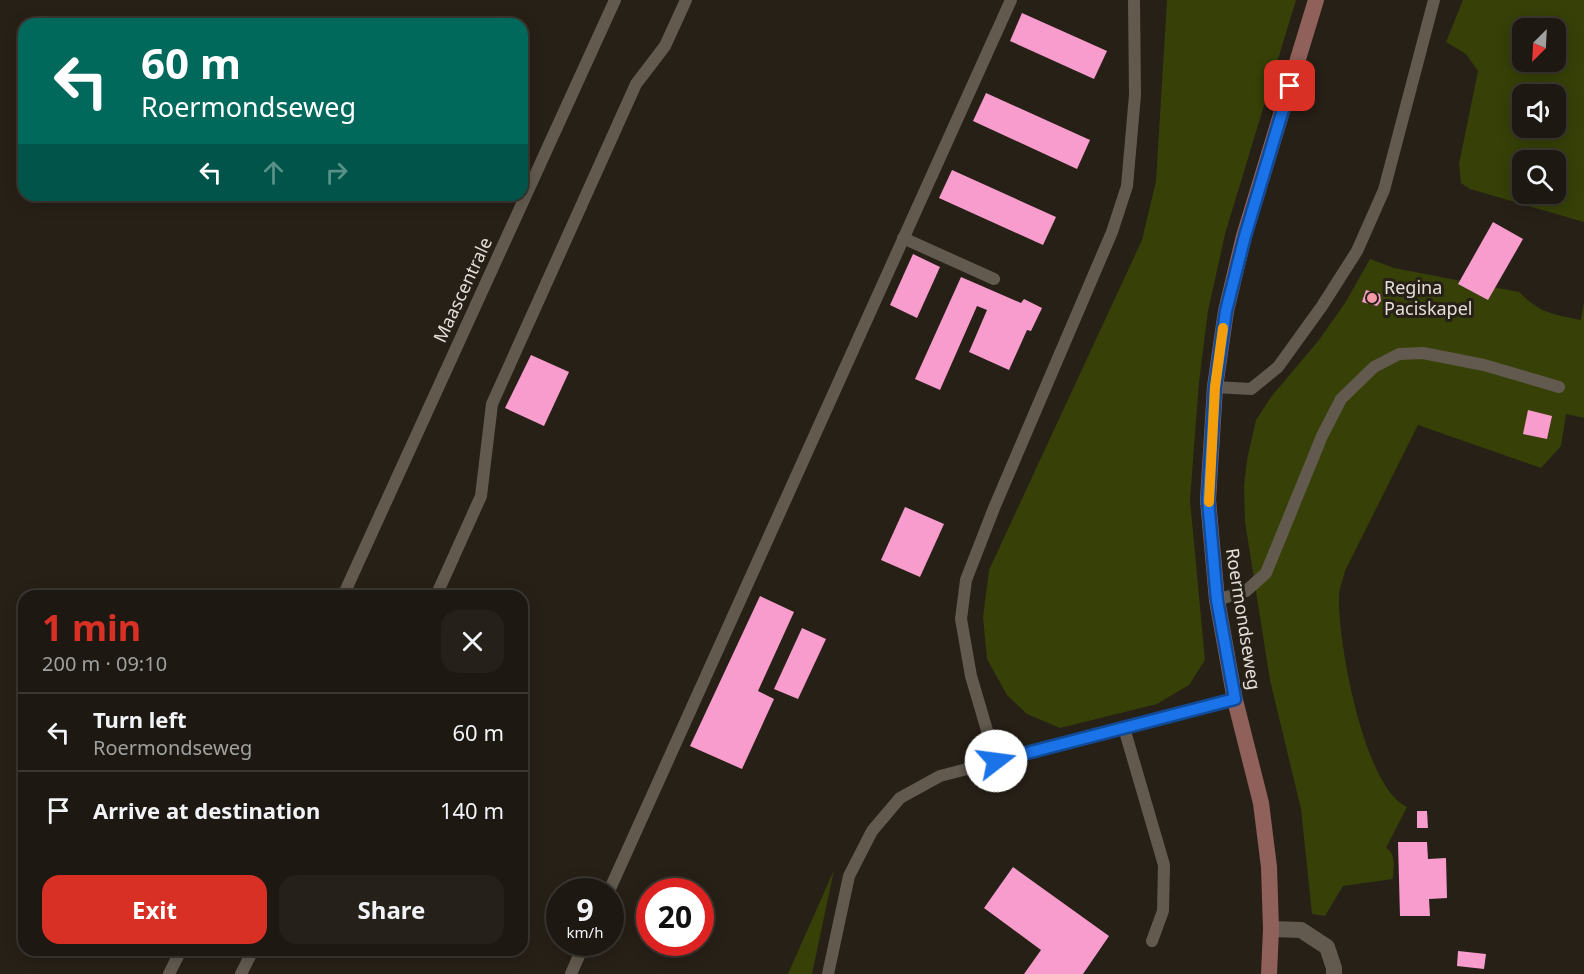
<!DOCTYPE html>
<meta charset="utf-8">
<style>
:root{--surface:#1d1811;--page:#25211a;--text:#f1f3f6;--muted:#a0a09f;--line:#3b3731;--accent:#d93025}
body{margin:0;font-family:"Noto Sans",sans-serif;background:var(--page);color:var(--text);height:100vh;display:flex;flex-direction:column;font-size:22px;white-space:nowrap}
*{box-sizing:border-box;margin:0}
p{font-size:20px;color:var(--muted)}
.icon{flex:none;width:33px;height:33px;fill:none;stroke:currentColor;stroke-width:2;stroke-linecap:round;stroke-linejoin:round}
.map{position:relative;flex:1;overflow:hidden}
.details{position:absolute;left:18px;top:590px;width:510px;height:366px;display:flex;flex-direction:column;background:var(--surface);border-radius:18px;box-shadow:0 3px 15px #0003,0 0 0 2px var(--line)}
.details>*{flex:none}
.top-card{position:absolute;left:18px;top:18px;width:510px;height:183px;border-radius:18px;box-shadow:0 3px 15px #0003,0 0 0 2px var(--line);background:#00695c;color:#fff;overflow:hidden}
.needle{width:39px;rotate:204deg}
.fabs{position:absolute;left:1512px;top:18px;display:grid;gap:12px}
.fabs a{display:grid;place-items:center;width:54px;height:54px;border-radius:12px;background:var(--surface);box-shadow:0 3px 15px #0003,0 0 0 2px var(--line);font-size:30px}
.speed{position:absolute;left:546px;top:878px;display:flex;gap:12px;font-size:30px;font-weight:700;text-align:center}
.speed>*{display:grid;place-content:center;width:78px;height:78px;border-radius:50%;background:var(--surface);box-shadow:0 3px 15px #0003,0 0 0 2px var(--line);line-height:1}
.speed small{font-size:15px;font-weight:400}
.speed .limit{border:9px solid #d22;background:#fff;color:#111}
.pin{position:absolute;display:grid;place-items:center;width:51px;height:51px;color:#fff;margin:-26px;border-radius:12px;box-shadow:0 3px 9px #0006}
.me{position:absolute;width:66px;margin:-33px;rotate:75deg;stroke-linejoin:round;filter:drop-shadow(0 0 4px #0008)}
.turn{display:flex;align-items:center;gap:21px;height:126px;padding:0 24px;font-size:27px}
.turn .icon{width:78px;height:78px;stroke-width:2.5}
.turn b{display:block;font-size:42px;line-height:51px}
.lanes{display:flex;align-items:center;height:57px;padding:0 24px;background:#0003;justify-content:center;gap:30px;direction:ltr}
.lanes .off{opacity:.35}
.round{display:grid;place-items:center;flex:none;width:63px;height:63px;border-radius:18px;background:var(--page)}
.head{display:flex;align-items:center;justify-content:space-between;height:102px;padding:0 24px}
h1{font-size:36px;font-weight:700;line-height:45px;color:var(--accent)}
.button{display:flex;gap:12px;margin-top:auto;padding:12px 24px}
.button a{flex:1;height:69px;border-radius:18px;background:var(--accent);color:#fff;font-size:24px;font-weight:700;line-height:69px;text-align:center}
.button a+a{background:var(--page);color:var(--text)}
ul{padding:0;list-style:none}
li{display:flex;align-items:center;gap:18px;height:78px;padding:0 24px;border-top:2px solid var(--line)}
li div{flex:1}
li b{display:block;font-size:22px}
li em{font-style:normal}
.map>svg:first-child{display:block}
</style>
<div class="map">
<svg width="1584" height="974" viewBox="0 0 1584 974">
<rect width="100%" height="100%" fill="#272017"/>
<g fill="#364007" fill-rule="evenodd">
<path d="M1167,0H1296L1225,234L1208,311L1199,382L1190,500L1205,660L1189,685L1157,704L1060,728L1027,714L1007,695L987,659L983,617L989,570L1142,240L1156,181Z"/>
<path d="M1463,0H1584V222L1470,189L1461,183L1459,164L1478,71L1466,54L1446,42ZM1522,28H1556V62H1522ZM1522,94H1556V128H1522ZM1522,160H1556V194H1522Z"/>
<path d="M1370,259L1394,268L1519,292C1541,314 1552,314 1581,320L1584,301V418L1566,414L1561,446L1541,468L1418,425L1345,571C1343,579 1339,589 1339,598C1338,643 1364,788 1407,807L1386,848C1397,854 1393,868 1393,879L1343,886L1325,916L1312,914L1301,809L1270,680L1245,522L1244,486L1247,460L1256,420L1271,397L1319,340L1345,303Z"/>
<path d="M834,870L812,974H788Z"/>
</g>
<g fill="#f89ccd">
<path d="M1022,13L1107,51L1094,79L1010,41Z"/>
<path d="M986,93L1090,140L1077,169L973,121Z"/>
<path d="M952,170L1056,217L1043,245L939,198Z"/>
<path d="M1493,222L1523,239L1488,300L1458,284Z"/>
<path d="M913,254L940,267L917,318L890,305Z"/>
<path d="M961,277L1021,303L1024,299L1042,308L1031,331L1027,330L1009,370L969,352L987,310L977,306L940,390L915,379Z"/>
<path d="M1366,290L1380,294L1381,301L1377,306L1362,302Z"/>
<path d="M531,355L569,372L544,426L505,408Z"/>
<path d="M1528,410L1552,416L1547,439L1523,434Z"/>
<path d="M905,507L944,524L920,577L881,560Z"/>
<path d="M760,596L794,612L758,691L774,699L742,769L690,746Z"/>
<path d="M802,628L826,639L798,699L774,689Z"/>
<path d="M1417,811H1427L1428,828H1417Z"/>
<path d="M1398,842H1427L1428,859L1446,858L1447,898L1429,899L1430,916H1400Z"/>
<path d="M1013,867L1109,936L1083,974H1024L1041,950L984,908Z"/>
<path d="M1458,951L1486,954L1484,969L1457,966Z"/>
</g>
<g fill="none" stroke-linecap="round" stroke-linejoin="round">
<g stroke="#625a4f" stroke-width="12">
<path d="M903,238L994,279"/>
<path d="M1215,387L1251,389L1278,367L1322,306L1357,251L1384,190L1434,0"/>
<path d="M343,596L615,0"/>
<path d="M436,596L481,496L492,404L636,84L665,46L686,0"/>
<path d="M1217,600L1246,591L1266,573L1322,436L1341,399L1374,367L1399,354L1423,353L1484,365L1559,387"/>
<path d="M1124,728L1164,865L1163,911L1152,941"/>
<path d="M996,761L971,676L961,619L966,580L994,508L1112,232L1127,186L1135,95L1134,0"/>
<path d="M609,891L1011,0"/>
<path d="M169,974L181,950"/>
<path d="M241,974L253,950"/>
<path d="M571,974L585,942"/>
<path d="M828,974L849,876L872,831L900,798L940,776L1235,700"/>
</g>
<path stroke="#625a4f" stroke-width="16" d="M1271,929L1301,930L1327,947L1334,968V974"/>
<path stroke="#90615a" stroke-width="16" d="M1269,974L1271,929L1269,867L1261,803L1235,700L1217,600L1208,500L1215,387L1226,311L1244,236L1316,0"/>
</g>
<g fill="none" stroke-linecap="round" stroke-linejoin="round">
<g stroke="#114b97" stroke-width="15">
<path id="route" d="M996,761L1235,699L1217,600L1208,500L1215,387L1226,311L1245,236L1290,86"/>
</g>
<use href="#route" stroke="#1a73e8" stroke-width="10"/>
<path stroke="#f59e0b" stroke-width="10" d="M1209,502L1215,387L1223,328"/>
</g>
<circle fill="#f49aa6" stroke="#272017" stroke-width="2" cx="1372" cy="298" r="6"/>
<g text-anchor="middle" stroke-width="6" stroke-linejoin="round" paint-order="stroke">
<g font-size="18" fill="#e4dfd9" stroke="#272017" text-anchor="start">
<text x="1384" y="294">Regina<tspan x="1384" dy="21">Paciskapel</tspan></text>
</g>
<g font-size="18" fill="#e4dfd9" stroke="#272017">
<text transform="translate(463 290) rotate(-65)" y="6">Maascentrale</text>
<text transform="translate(1243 619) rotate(81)" y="6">Roermondseweg</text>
</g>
</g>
</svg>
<div class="fabs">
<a><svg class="needle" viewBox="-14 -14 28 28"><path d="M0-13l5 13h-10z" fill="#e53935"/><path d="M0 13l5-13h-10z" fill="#a0a09f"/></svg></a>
<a><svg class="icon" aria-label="sound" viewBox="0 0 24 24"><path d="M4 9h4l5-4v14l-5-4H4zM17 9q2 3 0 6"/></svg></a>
<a><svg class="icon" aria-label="search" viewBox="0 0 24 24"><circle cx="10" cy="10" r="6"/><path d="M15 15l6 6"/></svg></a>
</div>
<div class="speed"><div>9<small>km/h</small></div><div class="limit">20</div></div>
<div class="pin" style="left:1290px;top:86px;background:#d93025"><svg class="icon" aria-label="arrive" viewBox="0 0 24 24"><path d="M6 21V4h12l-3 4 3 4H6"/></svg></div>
<svg class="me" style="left:996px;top:761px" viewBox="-20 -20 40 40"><circle r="19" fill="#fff"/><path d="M0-13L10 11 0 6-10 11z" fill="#1a73e8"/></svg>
<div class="top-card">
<div class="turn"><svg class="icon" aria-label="left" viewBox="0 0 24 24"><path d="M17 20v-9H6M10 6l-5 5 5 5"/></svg><div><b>60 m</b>Roermondseweg</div></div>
<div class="lanes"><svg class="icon" aria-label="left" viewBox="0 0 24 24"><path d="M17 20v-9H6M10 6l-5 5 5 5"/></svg><svg class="icon off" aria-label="ahead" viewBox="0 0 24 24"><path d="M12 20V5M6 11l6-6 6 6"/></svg><svg class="icon off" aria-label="right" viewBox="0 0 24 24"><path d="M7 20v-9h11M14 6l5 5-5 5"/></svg></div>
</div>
<section class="details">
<div class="head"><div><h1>1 min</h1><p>200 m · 09:10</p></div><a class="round"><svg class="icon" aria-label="close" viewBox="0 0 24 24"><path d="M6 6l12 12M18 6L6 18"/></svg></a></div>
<ul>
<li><svg class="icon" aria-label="left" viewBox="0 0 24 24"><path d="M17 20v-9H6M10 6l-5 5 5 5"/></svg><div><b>Turn left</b><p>Roermondseweg</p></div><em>60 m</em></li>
<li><svg class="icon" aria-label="arrive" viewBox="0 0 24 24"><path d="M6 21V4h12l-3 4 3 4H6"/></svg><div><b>Arrive at destination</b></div><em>140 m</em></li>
</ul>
<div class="button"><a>Exit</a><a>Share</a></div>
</section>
</div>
